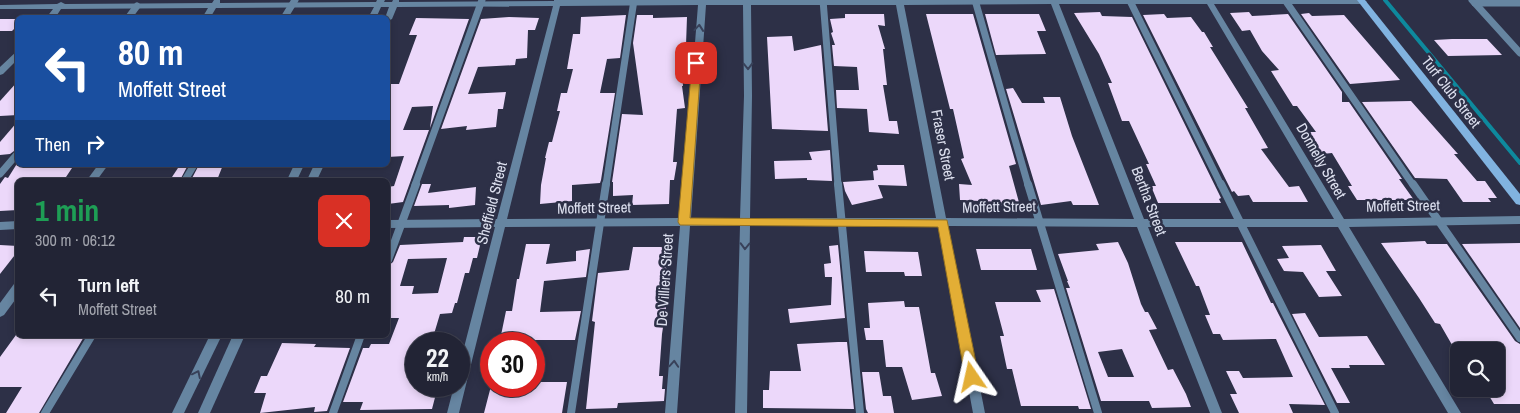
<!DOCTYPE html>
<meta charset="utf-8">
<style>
:root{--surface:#222435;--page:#2a2c3d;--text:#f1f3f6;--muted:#a2a4ad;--line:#3f4150}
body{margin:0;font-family:"Archivo Narrow",sans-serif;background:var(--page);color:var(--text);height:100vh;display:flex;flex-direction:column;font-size:19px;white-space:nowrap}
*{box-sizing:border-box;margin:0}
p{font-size:16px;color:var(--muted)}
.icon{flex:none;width:28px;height:28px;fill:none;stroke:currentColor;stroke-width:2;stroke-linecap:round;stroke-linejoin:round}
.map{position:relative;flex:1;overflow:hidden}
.side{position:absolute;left:15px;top:178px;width:375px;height:160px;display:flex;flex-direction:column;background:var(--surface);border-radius:8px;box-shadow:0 2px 8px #0003,0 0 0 1px var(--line)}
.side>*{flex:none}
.hud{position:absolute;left:15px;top:15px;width:375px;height:152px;border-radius:8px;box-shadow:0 2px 8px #0003,0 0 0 1px var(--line);background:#1a4fa0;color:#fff;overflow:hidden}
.fabs{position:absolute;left:1450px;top:342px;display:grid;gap:10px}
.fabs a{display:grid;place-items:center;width:55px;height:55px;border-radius:8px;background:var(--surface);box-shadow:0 2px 8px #0003,0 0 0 1px var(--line);font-size:25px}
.speed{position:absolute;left:405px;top:332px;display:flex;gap:10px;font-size:25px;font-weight:700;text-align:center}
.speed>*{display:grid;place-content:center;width:65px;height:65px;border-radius:50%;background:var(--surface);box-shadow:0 2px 8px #0003,0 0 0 1px var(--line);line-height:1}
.speed small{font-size:12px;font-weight:400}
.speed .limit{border:8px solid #d22;background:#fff;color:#111}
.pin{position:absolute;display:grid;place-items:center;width:42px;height:42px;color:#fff;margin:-21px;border-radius:10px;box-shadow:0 2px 8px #0006}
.me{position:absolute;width:55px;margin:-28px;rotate:349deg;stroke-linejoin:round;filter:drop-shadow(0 0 4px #0008)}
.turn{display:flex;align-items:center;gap:18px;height:105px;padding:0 20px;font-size:22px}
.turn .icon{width:65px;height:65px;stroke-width:2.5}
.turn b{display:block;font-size:35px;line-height:42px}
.then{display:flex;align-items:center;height:48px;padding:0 20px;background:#0003;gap:10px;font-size:19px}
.round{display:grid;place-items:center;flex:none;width:52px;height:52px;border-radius:8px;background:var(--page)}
.headline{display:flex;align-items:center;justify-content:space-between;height:85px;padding:0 20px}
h1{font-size:30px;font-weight:800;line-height:38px;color:#1e9e55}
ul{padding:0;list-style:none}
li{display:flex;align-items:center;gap:15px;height:65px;padding:0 20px}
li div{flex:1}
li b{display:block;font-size:19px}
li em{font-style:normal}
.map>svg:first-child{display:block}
</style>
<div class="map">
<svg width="1520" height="413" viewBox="0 0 1520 413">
<rect width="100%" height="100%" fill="#2d3047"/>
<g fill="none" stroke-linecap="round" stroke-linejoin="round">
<path stroke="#0e899d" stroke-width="4" d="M1385,0L1520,163"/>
</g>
<g fill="#ecd8fa" fill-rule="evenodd">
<path d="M1100,12L1102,16L1132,17L1221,198L1219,199L1221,203H1158L1151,186H1156L1146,164H1149L1129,121H1122L1108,83H1112L1099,54L1074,13Z"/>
<path d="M1249,12L1252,16L1288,14L1342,92V102H1349L1402,179H1399L1414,200H1357L1348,186H1352L1332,153L1322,154L1306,132H1316L1297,106H1293L1271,71L1279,70L1262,51L1250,30L1242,31L1230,13Z"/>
<path d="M1309,13L1312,16L1344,15L1400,80L1350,84L1301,14Z"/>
<path d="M845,14H884L885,26L878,25L885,49H883L887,85H883L889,121H897L899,134L869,132L867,109L837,108L836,90H859L857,67L834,66L832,45H835L831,33L833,32L830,19L845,18Z"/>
<path d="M926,14H973L1016,164L1009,166L1020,206H999V202L960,200L959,184L972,185L961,159L964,158L953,109H950Z"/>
<path d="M985,14H1039L1046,31H1037L1046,54L996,55Z"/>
<path d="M1164,14L1167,18L1191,17L1202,32H1204L1213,47H1210L1248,108H1245L1268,148L1261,149L1289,187L1299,186L1308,202H1253L1249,195L1238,196L1234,191L1232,192L1143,15Z"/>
<path d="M626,15L620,58L607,59L600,93H615L601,180L600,183L572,185V201L540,204L541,185L546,158H545L549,142H552L560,111H557L561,93H567L573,69H567L573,34H580L581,17Z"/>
<path d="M637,15H653V18L687,17L686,45H689V68L682,69L683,86H682L685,108L677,109L673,162H677L674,180H670L669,204L632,205L633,195L613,196V182H612L622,114L643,115L633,43Z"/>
<path d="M509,17L539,18L535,30H528L527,58L516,59L515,65L478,67L468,94L506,92L503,109H498L496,127L466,130L467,126L441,129L481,19Z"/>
<path d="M416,18L469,19L430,128L433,106L412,107L403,130H429L403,202L388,204V187L394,186L404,156L388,157V84H399L417,35H409Z"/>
<path d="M0,19H18V25L12,31H0Z"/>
<path d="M792,36L794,51L821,45L828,131L772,129L767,37Z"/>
<path d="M1452,39H1487L1502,55L1448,56L1434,40Z"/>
<path d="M18,81V115L0,116V101Z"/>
<path d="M1013,88L1022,103H1045L1043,97H1060L1072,136L1099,205H1073L1071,201L1041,205L1006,89Z"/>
<path d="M1411,101L1458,154H1454L1477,181H1485L1497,198H1488L1491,202H1463L1447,179L1415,178L1362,102Z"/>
<path d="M18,121V148L10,154L0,155V142Z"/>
<path d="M830,150L832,181L807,180V178L775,179L774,161L812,160L809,152Z"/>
<path d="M18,162V165H74L64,180H18V210L0,211V184L5,177L8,178Z"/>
<path d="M180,165H188L180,180H170Z"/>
<path d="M199,165H223L217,180H191Z"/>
<path d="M877,165H904L907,186L878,185L883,198L852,205L845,191L843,182L874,180L873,171L878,170Z"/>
<path d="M422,184H431L428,193L476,187L475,205L449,208V205L414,206Z"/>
<path d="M464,237H482L477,258H473L469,273H465L457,303H455L452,313L440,314L431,344H416V386H438L432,409L360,410L363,402H343L363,348H369L371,344H389L399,318H388V266L393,262L400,245L463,242ZM447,258L438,293L412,294L414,286H400L408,259Z"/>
<path d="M1425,241L1427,244H1447L1515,341L1520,344V404H1494L1485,389H1496V351H1461L1459,348V357L1440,324L1435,323L1419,298L1381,243Z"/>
<path d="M1118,242L1128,263L1141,304L1145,312H1148L1157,329L1149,330L1168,370L1173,369L1186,394L1191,407L1152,408L1149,401H1101L1066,288H1070L1067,281H1068L1058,254L1099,250L1096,244ZM1122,349L1134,377H1108L1098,352Z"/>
<path d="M1175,242H1242L1271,303H1273L1279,315L1325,405L1289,404L1293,413H1239L1230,394H1237L1226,371H1239L1243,378L1293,377L1276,339L1223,340L1220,334H1213L1205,315H1210L1199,286H1196Z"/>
<path d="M1520,243V328L1462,244Z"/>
<path d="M526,244H550L546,264L576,261V251L590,249L586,277L544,281L540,312L581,311L575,340H500L506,311H512L517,279H519Z"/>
<path d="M0,245L18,246V251L0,274Z"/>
<path d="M838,245L845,318L790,323L788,309L831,305L832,277H825L824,264L831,263L829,246Z"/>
<path d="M1321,245L1336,271H1326L1342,296L1319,297L1303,272L1284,271L1277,259L1289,258L1282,246Z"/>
<path d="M633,247H669L666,275H671L662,334L659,376H663L662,389H665L664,401L618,403L617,408L586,409L595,322L592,321L598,273L629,270Z"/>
<path d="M976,249H1031L1037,270H981Z"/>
<path d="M864,251L918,252L922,276H905L904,272H866Z"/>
<path d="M1054,289L1091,409H1079L1078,406H1021L1012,369H1007L1000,336H1004L995,302H1041L1036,290Z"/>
<path d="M904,301L905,307H919L931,373H935L942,396L912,400L902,367H886L883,340H866L864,328H870L868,303Z"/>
<path d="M1305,313L1319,337L1367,336L1385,365H1349L1350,368H1331L1350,403H1337L1292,314Z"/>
<path d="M16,335H85L39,413H6L22,387H0V357Z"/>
<path d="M838,342H847L854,409L763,408V390H769L770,371H801L797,344Z"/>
<path d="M282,343L316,344L314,347L350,348L327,411L314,412L315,407L260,413L266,393H254L261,376H267Z"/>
<path d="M862,372H879L883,396H891L894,413H868L866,409Z"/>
<path d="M534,382H567L562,413H484L491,386H534Z"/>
</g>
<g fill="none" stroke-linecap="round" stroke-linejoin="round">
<g stroke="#6685a1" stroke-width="7">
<path d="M823,0L838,185"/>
<path d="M975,0L1028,185"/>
<path d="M1285,0L1413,185"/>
<path d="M1472,0L1520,53"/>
<path d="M1131,3L1221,185"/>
<path d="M1475,3H1520"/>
<path d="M128,18L137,6"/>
<path d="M284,18L295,0"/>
<path d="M0,174L18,153"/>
<path d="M185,180L194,165"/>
<path d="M415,185L482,0"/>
<path d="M606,185L634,0"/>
</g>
<g stroke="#6685a1" stroke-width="8">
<path d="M838,184L860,413"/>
<path d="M1028,184L1098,413"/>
<path d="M1221,184L1335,413"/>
<path d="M1413,184L1520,338"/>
<path d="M388,260L416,184"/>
<path d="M45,413L92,335"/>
<path d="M333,413L361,335"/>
<path d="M571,413L606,184"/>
</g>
<g fill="#6685a1" fill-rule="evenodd">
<path d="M214,0H220V3L376,2L377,0H385L384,2H392L393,0H399V2L554,1V0H1364L1367,2L1363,4H1214L1344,219L1520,216V224L1349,227L1461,413H1448L1338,227H1148L1222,413H1210L1137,227L948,226L985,413H973L938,226H750L747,413H735L740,226H690L677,413H665L680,226L505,227L459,413H447L454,386H459V367L495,227L388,228V220L497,219L553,6L397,7L392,19L388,21V18H385L389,7H381L376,18H368L374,7L216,8L210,18H202L208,8L61,9L55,18H46L53,9H0V5L57,4L61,2L65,4L212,3ZM1051,4L1134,219L946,218L904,5ZM1059,4H1207L1334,219H1144ZM698,5L681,218L507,219L560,6ZM706,5H743L744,96L740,218H691ZM751,5H896L936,218H750L752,96Z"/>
<path d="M18,50V59L3,74L0,75V67Z"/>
<path d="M98,165H108L97,180H87Z"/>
<path d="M294,165H304L297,180H287Z"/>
<path d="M314,165H324L317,180H307Z"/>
<path d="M18,221V229L0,230V222Z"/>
<path d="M18,283V296L4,315L0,317V303L14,284Z"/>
<path d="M210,335H222L184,413H172Z"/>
<path d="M233,335H245L210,413H198Z"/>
</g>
<path fill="#81b3e0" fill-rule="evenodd" d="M1357,0H1365L1520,194V205L1516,204Z"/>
</g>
<defs><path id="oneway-chevron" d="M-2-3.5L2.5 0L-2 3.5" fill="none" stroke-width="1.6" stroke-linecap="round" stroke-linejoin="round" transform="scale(1.25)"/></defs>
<g stroke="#384159">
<use href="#oneway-chevron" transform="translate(699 28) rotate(-85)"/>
<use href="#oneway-chevron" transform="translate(748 66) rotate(89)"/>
<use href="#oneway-chevron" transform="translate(745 246) rotate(91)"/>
<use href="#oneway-chevron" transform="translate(674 364) rotate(-86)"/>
<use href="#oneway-chevron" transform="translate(197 374) rotate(-64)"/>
</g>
<path fill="#e3ae35" stroke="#947122" d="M696,60L701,63L690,218L947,220L979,377L977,381L972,383L967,381L965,377L938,227L680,225L678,222L692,63Z"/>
<g text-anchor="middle" stroke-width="5" stroke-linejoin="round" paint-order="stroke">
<g font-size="15" fill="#dde0ef" stroke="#2d3047">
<text transform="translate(1451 92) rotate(52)" y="5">Turf Club Street</text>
<text transform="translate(943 145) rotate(79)" y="5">Fraser Street</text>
<text transform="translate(1321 161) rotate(60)" y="5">Donnelly Street</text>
<text transform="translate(1149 201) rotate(69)" y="5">Bertha Street</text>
<text transform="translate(492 203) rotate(-76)" y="5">Sheffield Street</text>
<text transform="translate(1403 206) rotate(-1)" y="5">Moffett Street</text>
<text transform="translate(999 207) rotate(-1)" y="5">Moffett Street</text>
<text transform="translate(594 208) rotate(-1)" y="5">Moffett Street</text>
<text transform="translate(665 280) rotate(-86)" y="5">De Villiers Street</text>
</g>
</g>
</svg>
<div class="fabs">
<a><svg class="icon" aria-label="search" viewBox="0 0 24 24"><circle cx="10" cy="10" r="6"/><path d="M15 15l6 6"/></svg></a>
</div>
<div class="speed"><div>22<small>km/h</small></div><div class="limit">30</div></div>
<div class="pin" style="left:696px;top:63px;background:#d93025"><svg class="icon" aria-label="arrive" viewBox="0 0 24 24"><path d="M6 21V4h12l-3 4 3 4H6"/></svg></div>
<svg class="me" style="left:972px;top:377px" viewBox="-20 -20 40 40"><path d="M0-17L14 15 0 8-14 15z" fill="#e3ae35" stroke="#fff" stroke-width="4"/></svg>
<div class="hud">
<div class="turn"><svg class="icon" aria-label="left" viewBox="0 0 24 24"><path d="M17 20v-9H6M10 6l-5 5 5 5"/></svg><div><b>80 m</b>Moffett Street</div></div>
<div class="then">Then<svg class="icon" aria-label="right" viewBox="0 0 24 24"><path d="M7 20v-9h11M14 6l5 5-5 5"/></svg></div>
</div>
<section class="side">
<div class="headline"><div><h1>1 min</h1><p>300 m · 06:12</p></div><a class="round" style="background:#d93025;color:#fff"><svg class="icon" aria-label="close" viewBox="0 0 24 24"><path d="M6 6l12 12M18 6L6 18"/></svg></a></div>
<ul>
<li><svg class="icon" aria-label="left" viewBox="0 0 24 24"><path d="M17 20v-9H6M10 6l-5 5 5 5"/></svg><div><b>Turn left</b><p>Moffett Street</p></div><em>80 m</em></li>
</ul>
</section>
</div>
